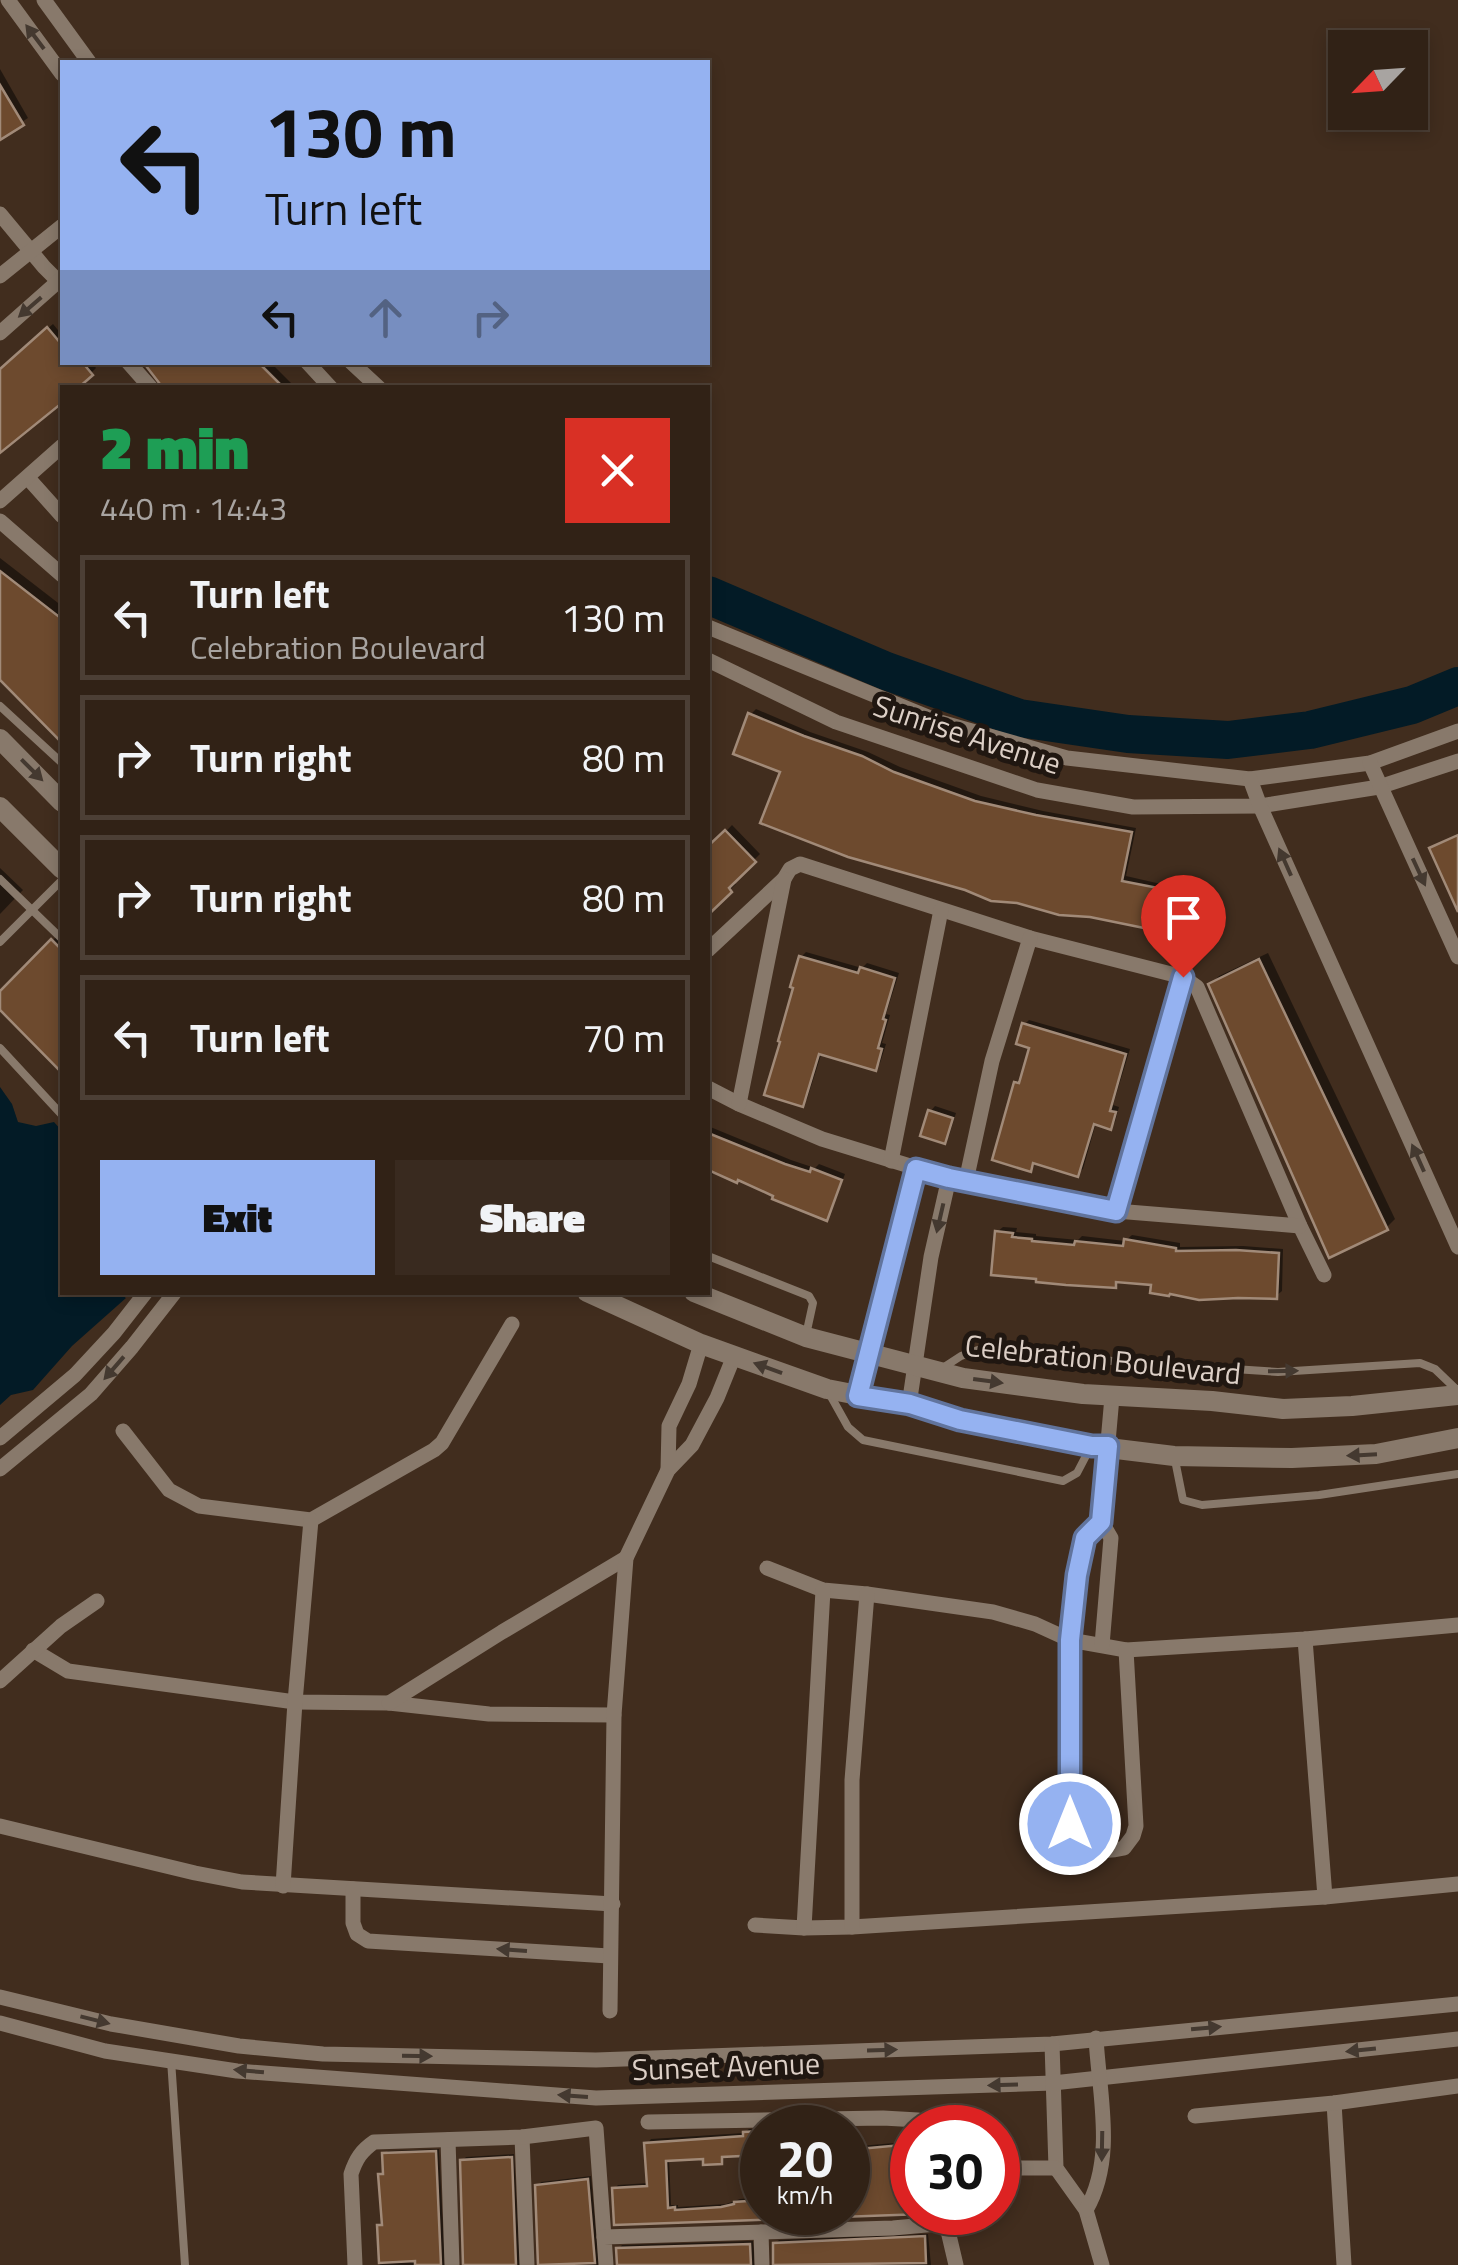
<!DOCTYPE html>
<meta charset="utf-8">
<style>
:root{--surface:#312216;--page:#392a1f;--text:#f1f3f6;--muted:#a8a4a1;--line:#4c3f35;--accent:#95b2f1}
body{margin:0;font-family:"Titillium Web",sans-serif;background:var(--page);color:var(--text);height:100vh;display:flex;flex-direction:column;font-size:38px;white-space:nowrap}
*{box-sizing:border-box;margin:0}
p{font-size:32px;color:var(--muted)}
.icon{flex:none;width:55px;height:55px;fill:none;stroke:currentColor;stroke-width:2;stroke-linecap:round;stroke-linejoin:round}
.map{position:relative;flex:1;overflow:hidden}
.details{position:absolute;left:60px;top:385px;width:650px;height:910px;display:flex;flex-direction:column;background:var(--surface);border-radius:0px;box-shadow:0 5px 15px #0003,0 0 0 2px var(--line)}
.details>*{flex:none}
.top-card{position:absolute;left:60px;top:60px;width:650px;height:305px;border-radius:0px;box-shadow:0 5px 15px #0003,0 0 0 2px var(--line);background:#95b2f1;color:#111;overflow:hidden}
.needle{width:65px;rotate:245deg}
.tools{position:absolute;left:1328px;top:30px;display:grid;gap:20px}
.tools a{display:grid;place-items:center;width:100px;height:100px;border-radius:0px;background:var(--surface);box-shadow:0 5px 15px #0003,0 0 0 2px var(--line);font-size:50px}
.speed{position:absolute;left:740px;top:2105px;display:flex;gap:20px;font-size:50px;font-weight:700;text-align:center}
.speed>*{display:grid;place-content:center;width:130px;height:130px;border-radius:50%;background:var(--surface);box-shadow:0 5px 15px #0003,0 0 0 2px var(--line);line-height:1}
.speed small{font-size:25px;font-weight:400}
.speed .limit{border:15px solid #d22;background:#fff;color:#111}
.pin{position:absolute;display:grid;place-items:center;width:85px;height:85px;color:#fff;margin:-102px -42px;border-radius:50% 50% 50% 0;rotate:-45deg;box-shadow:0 0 10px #0007}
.pin .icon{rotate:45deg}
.me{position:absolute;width:110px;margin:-55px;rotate:0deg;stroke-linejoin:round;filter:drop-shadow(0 0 8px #0008)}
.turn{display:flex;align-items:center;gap:35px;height:210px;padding:0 40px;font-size:45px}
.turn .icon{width:130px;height:130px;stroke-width:2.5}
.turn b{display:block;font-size:70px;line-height:85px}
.lanes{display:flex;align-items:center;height:95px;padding:0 40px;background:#0003;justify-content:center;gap:50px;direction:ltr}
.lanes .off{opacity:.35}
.round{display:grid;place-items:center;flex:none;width:105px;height:105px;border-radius:0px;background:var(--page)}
.headline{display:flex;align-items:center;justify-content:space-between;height:170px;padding:0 40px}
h1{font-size:60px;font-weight:800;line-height:75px;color:#1e9e55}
.cta{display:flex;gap:20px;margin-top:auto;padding:20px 40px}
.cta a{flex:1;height:115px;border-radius:0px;background:var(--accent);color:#111;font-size:40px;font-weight:800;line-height:115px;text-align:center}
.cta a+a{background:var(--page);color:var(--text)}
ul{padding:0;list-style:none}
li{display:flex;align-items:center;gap:30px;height:125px;margin:0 20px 15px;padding:0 20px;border:5px solid var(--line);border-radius:0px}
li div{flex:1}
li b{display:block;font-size:38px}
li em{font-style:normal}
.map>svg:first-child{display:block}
</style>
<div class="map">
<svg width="1458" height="2265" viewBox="0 0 1458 2265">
<rect width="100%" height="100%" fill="#412d1e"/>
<path fill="#031b26" d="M0,1087L12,1104L18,1122L36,1126L54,1122L62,1131V1292L119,1293L126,1298L72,1346L33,1390L11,1395L0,1405Z"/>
<g fill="#0007">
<path d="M0,69L28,118L0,136Z"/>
<path d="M53,324L62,335V362H91L96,368L76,388H62V401L0,450V370Z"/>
<path d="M147,362H270L296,388H168Z"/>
<path d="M0,558L62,606V739L0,677Z"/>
<path d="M756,709L810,732L868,752L900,767L981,796L1043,811L1136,828L1126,876L1161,884L1154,921L1148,926L783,771L751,714Z"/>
<path d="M732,825L760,854L733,881L736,884L714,905L712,903L708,908V856L715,849L712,846Z"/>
<path d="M0,868L23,890L0,914Z"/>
<path d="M62,931V1069L0,1007V994Z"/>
<path d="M806,952L862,968L867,963L899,973L886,1014L890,1015L882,1043L886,1044L880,1063L875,1068L822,1052L807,1099L802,1104L801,957Z"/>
<path d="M1268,953L1395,1219L1386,1228L1211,984L1219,976Z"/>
<path d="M1029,1020L1130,1049L1113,1105L1119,1107L1115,1122L1110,1127L1096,1123L1083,1169L1077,1174L1036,1161L1030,1169L1016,1083L1022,1078L1032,1046L1024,1025Z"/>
<path d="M935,1106L956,1113L949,1136L944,1141L930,1112Z"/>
<path d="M708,1126L791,1160L815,1168L819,1164L845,1174L831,1212L826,1218L716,1171L712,1175L708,1174Z"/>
<path d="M1003,1227L1017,1228L1016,1232L1036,1234V1236L1078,1240L1082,1236L1125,1241L1132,1235L1180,1243V1247L1243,1246L1283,1249L1282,1291L1276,1296L1121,1280L1115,1285L997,1232Z"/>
<path d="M762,2128V2153L725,2154L721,2162L705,2156L669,2158L671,2205H678V2207L726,2204L740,2199L762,2197V2212H848V2147L906,2142L905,2136L912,2131V2212L617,2223L614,2189L618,2185L649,2183L647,2144L651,2139L744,2133L749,2129Z"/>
<path d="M439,2149L445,2265H380L379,2226L384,2221L381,2175L386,2170L385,2154L388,2151Z"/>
<path d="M514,2154L520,2265H466L462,2161L466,2157Z"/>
<path d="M591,2176L599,2265H541L538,2186L541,2182Z"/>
<path d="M928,2234L931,2265H775V2244L779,2240Z"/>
<path d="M753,2241L755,2265H619V2249L622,2245Z"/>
</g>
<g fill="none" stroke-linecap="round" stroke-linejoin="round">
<path stroke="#031b26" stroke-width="38" d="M708,595L886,671L1019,718L1128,734L1228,740L1310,730L1412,705L1458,686"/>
</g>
<g fill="#6d4a2e" stroke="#a18a78" stroke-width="2.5">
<path d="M0,85L24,125L0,140Z"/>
<path d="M47,327L62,345V362H82L93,375L78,388H62V403L0,453V369Z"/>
<path d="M143,362H258L284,388H163Z"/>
<path d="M0,571L62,619V743L0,680Z"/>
<path d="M748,713L804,736L862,756L894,772L975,801L1036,815L1132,832L1122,881L1158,888L1149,929L1090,917L1059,915L1017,903L991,901L965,890L848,857L760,823L780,772L733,754Z"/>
<path d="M725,830L756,862L729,888L732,892L708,915V846Z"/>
<path d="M1458,835V912L1429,848Z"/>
<path d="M51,939L62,950V1073L0,1010V991Z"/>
<path d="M799,956L858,973L860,967L895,978L883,1019L886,1020L878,1048L882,1049L876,1071L819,1054L803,1107L764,1095L780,1042L778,1041L793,988L790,987Z"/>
<path d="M1259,959L1388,1230L1329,1258L1208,984Z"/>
<path d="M1022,1023L1126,1054L1110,1111L1116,1112L1111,1130L1094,1124L1078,1177L1033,1163L1031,1172L992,1160L1014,1082L1019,1083L1029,1048L1016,1044Z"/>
<path d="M928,1110L953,1118L945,1144L920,1136Z"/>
<path d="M708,1133L785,1164L810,1172L811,1168L842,1180L827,1221L772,1199L773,1196L738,1180L737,1183L708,1170Z"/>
<path d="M995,1231L1013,1233L1012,1237L1032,1239V1241L1074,1245L1075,1241L1123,1246L1124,1239L1176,1248V1251L1236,1250L1279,1253L1277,1299L1238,1298L1199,1300L1170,1294L1169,1296L1150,1293L1151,1285L1116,1282V1288L1066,1285L1036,1282V1279L991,1275Z"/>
<path d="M762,2131V2155L722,2157V2164L703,2165V2159L666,2161L668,2208L675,2207V2210L721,2207L734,2204V2202L762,2200V2212H848V2150L912,2144V2212L924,2214L614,2225L612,2188L647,2186L644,2143L743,2136V2132Z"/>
<path d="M436,2151L441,2265H415V2261L379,2263L377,2225H382L378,2174H383L382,2153Z"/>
<path d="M512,2157L516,2265H463L460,2160Z"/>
<path d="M588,2179L595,2263L538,2265L535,2185Z"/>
<path d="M925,2236L926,2263L773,2265V2243Z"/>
<path d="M750,2244L751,2265H617L616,2248Z"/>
</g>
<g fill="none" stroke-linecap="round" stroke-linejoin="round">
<g stroke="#88796b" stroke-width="8">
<path d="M0,706L62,763"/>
<path d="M0,879L62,939"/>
<path d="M0,942L62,880"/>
<path d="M0,1048L62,1115"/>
<path d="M708,1256L809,1296L813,1303L806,1335"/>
<path d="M941,1369L961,1356L978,1350H1027L1112,1361L1278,1372L1420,1363L1435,1369L1457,1390"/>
<path d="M829,1393L848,1427L863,1440L1063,1481L1077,1473L1089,1450"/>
<path d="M1175,1460L1183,1500L1202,1505L1319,1495L1458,1474"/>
<path d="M171,2060L185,2265"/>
</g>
<g stroke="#88796b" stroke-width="15">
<path d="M8,0L62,74"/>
<path d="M44,0L89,62"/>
<path d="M0,214L44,267L62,285"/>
<path d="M0,276L62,226"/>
<path d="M0,333L62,278"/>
<path d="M128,362L151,388"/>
<path d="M307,362L331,388"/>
<path d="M351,362L379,388"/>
<path d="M28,478L62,516"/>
<path d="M0,501L62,446"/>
<path d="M0,521L62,575"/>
<path d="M708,627L940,722L1067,758L1250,779L1370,763L1458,731"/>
<path d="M708,660L836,722L1037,790L1133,807L1260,806L1379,787L1458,761"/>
<path d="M1370,763L1458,957"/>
<path d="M1250,779L1260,806L1458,1247"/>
<path d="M708,950L784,879L790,869L800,864L1030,938L1183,977L1197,987L1300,1226L1324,1275"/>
<path d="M708,1088L739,1104L822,1139L949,1178L1116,1211L1300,1226"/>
<path d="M739,1104L784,879"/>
<path d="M891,1161L941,910"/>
<path d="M966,1181L992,1061L1030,938"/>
<path d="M1116,1211L1183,977"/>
<path d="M858,1397L916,1169"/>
<path d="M909,1405L931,1257L949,1178"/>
<path d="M123,1431L169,1490L199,1506L311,1520L434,1450L442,1443L512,1324"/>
<path d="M0,1438L75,1375L114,1333L146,1292"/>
<path d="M0,1469L91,1394L132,1347L175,1292"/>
<path d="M668,1470L669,1426L689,1384L701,1344"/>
<path d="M1101,1521L1112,1397"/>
<path d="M767,1568L823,1590L867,1594L993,1612L1035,1624L1070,1640L1126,1650L1305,1639L1458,1625"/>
<path d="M1305,1639L1325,1897"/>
<path d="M1102,1645L1111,1538L1101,1521L1085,1538L1077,1575L1070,1640V1824C1079,1850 1099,1854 1124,1848L1133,1836L1136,1826L1126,1650"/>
<path d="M33,1650L68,1671L295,1702L389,1703L489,1714L614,1715"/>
<path d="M0,1681L61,1626L97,1601"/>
<path d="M389,1703L502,1632L626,1558"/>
<path d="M0,1826L195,1873L242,1882L613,1904"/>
<path d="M283,1886L295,1702L311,1520"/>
<path d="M353,1889V1923L357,1934L368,1941L609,1956"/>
<path d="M755,1925L804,1928L852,1927L1325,1897L1458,1884"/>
<path d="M852,1927V1780L867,1594"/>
<path d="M804,1928L823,1590"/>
<path d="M0,1997L111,2024L239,2046L323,2054L596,2060L1052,2044L1458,2004"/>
<path d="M610,2011L614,1715L626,1558L668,1470L692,1445L717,1398L734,1356"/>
<path d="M0,2023L105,2051L237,2071L596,2098L1053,2083L1458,2039"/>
<path d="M1052,2044L1056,2168L1086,2210L1102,2265"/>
<path d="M1334,2103L1344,2265"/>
<path d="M1195,2116L1334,2103L1458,2086"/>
<path d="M648,2122L883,2118L918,2120L950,2128"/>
<path d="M522,2137L527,2265"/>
<path d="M448,2140L452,2265"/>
<path d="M998,2160L1019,2168H1056"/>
<path d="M1086,2210C1116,2158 1099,2095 1096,2038"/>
<path d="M761,2232L762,2265"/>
<path d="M355,2265L351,2174C356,2159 361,2151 374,2142L522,2137L596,2128L604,2237"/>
<path d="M606,2265L604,2237L893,2228L937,2224L948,2231L956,2265"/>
</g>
<g stroke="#88796b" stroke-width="20">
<path d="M0,739L62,802"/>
<path d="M0,807L62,869"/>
<path d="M587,1292L701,1344L827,1389L909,1405L960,1420L1092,1446L1174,1456L1292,1458L1376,1454L1458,1438"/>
<path d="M694,1292L806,1337L963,1378L1083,1394L1212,1401L1283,1409L1352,1406L1458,1395"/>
</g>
</g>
<defs><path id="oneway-solid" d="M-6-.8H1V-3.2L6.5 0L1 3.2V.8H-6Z" transform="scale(2.5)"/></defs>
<g fill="#443930">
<use href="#oneway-solid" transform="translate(35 37) rotate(-127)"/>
<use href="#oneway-solid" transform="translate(30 307) rotate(139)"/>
<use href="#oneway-solid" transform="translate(32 770) rotate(45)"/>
<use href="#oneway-solid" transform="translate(1285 862) rotate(-114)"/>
<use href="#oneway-solid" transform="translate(1419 872) rotate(65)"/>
<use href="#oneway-solid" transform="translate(1418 1158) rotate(-114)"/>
<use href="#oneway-solid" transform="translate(940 1218) rotate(103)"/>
<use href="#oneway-solid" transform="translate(114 1368) rotate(131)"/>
<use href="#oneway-solid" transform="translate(768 1368) rotate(-160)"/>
<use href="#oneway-solid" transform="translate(1283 1371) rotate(-1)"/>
<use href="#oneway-solid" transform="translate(988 1381) rotate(8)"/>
<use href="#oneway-solid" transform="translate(1362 1455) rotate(177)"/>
<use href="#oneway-solid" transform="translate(512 1950) rotate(-176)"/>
<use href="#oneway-solid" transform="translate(95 2020) rotate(14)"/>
<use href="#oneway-solid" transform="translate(1206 2028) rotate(-5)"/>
<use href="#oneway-solid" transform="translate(882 2050) rotate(-2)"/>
<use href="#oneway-solid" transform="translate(1361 2050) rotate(174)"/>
<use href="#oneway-solid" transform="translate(417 2056) rotate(1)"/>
<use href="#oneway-solid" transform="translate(249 2071) rotate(-175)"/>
<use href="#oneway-solid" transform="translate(1003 2085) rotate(178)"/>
<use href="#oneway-solid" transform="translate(573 2096) rotate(-176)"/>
<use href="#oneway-solid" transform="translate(1102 2146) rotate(91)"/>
</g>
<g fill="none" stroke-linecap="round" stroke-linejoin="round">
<g stroke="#61749d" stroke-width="25">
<path id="route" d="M1070,1824V1640L1077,1575L1085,1538L1101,1522L1108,1446H1092L960,1420L910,1404L858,1396L916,1169L949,1178L1116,1211L1183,977"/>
</g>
<use href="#route" stroke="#95b2f1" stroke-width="18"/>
</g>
<g text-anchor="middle" stroke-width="10" stroke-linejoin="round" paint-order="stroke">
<g font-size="30" fill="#dccfc6" stroke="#201711">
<text transform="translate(967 735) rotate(18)" y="10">Sunrise Avenue</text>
<text transform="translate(1103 1360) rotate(6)" y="10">Celebration Boulevard</text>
<text transform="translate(726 2067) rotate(-2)" y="10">Sunset Avenue</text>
</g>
</g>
</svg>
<div class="tools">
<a><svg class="needle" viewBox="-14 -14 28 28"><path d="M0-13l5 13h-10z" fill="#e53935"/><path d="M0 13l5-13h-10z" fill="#a8a4a1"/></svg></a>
</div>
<div class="speed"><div>20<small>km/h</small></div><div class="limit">30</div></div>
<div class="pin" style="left:1183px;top:977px;background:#d93025"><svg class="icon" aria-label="arrive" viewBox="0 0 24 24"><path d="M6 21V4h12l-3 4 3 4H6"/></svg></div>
<svg class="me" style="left:1070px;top:1824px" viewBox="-20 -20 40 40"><circle r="17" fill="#95b2f1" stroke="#fff" stroke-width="3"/><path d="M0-11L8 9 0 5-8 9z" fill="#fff"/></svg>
<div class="top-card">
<div class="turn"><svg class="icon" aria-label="left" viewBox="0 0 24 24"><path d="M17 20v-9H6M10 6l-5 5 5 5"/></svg><div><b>130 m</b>Turn left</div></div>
<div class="lanes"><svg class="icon" aria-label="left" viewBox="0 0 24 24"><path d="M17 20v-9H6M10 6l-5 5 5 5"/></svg><svg class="icon off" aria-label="ahead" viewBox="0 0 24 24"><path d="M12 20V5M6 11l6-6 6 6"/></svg><svg class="icon off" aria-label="right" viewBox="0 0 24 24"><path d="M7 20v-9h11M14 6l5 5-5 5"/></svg></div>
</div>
<section class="details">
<div class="headline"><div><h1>2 min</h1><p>440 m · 14:43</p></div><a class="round" style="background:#d93025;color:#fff"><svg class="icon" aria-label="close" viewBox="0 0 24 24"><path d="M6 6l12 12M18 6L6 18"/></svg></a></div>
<ul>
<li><svg class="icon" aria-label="left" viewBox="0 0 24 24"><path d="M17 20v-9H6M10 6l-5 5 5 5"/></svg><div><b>Turn left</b><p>Celebration Boulevard</p></div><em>130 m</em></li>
<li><svg class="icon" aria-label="right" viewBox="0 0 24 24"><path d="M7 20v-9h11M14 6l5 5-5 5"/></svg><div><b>Turn right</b></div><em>80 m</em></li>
<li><svg class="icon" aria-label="right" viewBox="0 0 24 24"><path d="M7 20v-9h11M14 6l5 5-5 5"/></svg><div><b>Turn right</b></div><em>80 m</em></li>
<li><svg class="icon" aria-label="left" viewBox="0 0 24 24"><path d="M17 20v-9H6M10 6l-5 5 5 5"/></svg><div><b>Turn left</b></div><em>70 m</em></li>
</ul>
<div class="cta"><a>Exit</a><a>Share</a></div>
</section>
</div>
